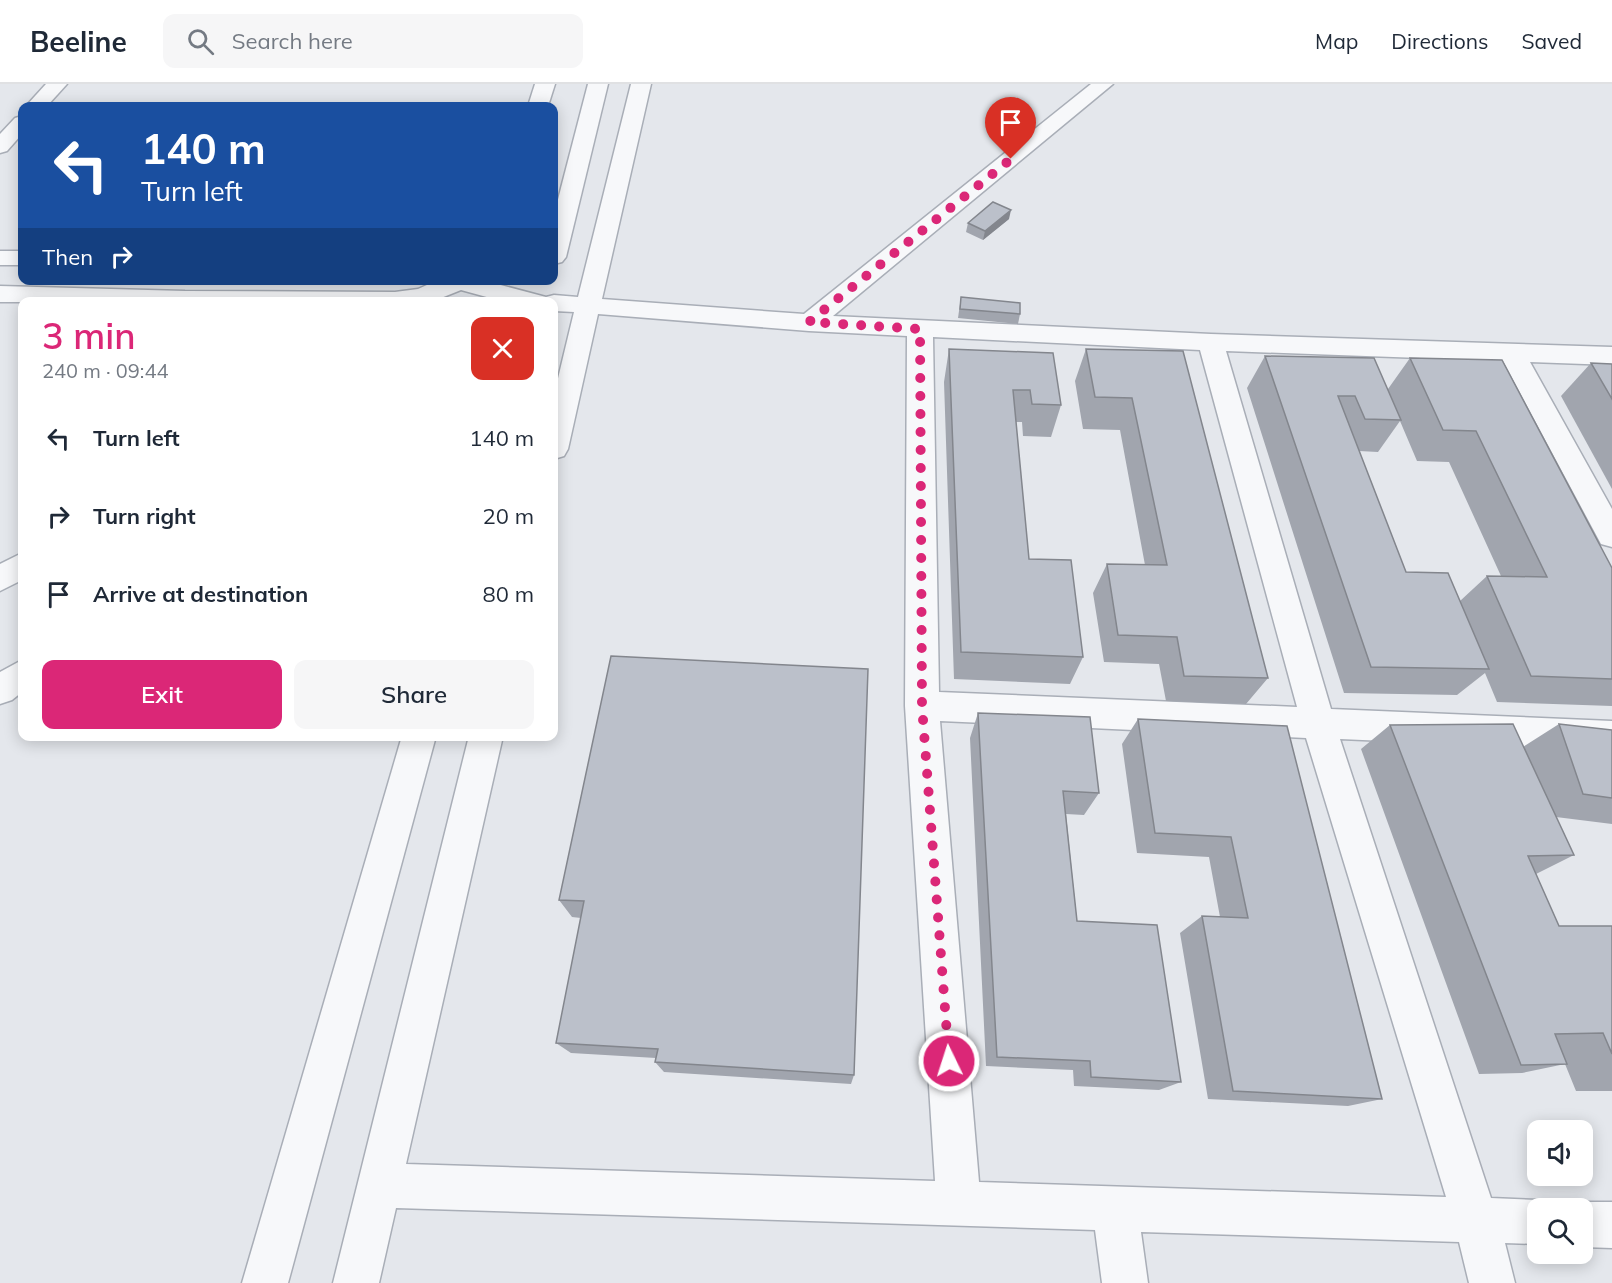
<!DOCTYPE html>
<meta charset="utf-8">
<style>
:root{--surface:#fff;--page:#f6f6f7;--text:#1f2937;--muted:#747a83;--line:#e0e1e3;--accent:#db2777}
body{margin:0;font-family:Mulish,sans-serif;background:var(--page);color:var(--text);height:100vh;display:flex;flex-direction:column;font-size:22px;white-space:nowrap}
*{box-sizing:border-box;margin:0}
p{font-size:20px;color:var(--muted)}
.icon{flex:none;width:33px;height:33px;fill:none;stroke:currentColor;stroke-width:2;stroke-linecap:round;stroke-linejoin:round}
.map{position:relative;flex:1;overflow:hidden}
.sheet{position:absolute;left:18px;top:213px;width:540px;height:444px;display:flex;flex-direction:column;background:var(--surface);border-radius:12px;box-shadow:0 3px 15px #0003}
.sheet>*{flex:none}
.hud{position:absolute;left:18px;top:18px;width:540px;height:183px;border-radius:12px;box-shadow:0 3px 15px #0003;background:#1a4fa0;color:#fff;overflow:hidden}
.tools{position:absolute;left:1527px;top:1036px;display:grid;gap:12px}
.tools a{display:grid;place-items:center;width:66px;height:66px;border-radius:12px;background:var(--surface);box-shadow:0 3px 15px #0003;font-size:30px}
.pin{position:absolute;display:grid;place-items:center;width:51px;height:51px;color:#fff;margin:-62px -26px;border-radius:50% 50% 50% 0;rotate:-45deg;box-shadow:0 0 6px #0007}
.pin .icon{rotate:45deg}
.me{position:absolute;width:66px;margin:-33px;rotate:356deg;stroke-linejoin:round;filter:drop-shadow(0 0 4px #0008)}
.turn{display:flex;align-items:center;gap:21px;height:126px;padding:0 24px;font-size:27px}
.turn .icon{width:78px;height:78px;stroke-width:2.5}
.turn b{display:block;font-size:42px;line-height:51px}
.then{display:flex;align-items:center;height:57px;padding:0 24px;background:#0003;gap:12px;font-size:22px}
.round{display:grid;place-items:center;flex:none;width:63px;height:63px;border-radius:12px;background:var(--page)}
.headline{display:flex;align-items:center;justify-content:space-between;height:102px;padding:0 24px}
h1{font-size:36px;font-weight:600;line-height:45px;color:var(--accent)}
.button{display:flex;gap:12px;margin-top:auto;padding:12px 24px}
.button a{flex:1;height:69px;border-radius:12px;background:var(--accent);color:#fff;font-size:24px;font-weight:600;line-height:69px;text-align:center}
.button a+a{background:var(--page);color:var(--text)}
ul{padding:0;list-style:none}
li{display:flex;align-items:center;gap:18px;height:78px;padding:0 24px}
li div{flex:1}
li b{display:block;font-size:22px}
li em{font-style:normal}
header{display:flex;align-items:center;gap:36px;box-sizing:border-box;height:84px;padding:0 30px;background:var(--surface);border-bottom:2px solid var(--line)}
header strong{font-size:28px}
nav{display:flex;gap:33px;margin-inline-start:auto;font-size:21px}
.search{width:420px;height:54px;background:var(--page);display:flex;align-items:center;gap:15px;box-sizing:border-box;padding:0 21px;border-radius:12px;color:var(--muted);font-size:22px}
.map>svg:first-child{display:block}
</style>
<header>
<strong>Beeline</strong>
<div class="search"><svg class="icon" aria-label="search" viewBox="0 0 24 24"><circle cx="10" cy="10" r="6"/><path d="M15 15l6 6"/></svg>Search here</div>
<nav><a>Map</a><a>Directions</a><a>Saved</a></nav>
</header>
<div class="map">
<svg width="1612" height="1199" viewBox="0 0 1612 1199">
<rect width="100%" height="100%" fill="#e4e7ec"/>
<g fill="none" stroke-linecap="round" stroke-linejoin="round">
<g stroke="#a9aeb7" stroke-width="3">
<g id="minor">
<path d="M46,0H67L47,22H26Z"/>
<path d="M535,0H555L548,22H528Z"/>
<path d="M588,0H608L566,173L562,178L554,180V131Z"/>
<path d="M631,0H651L602,215L804,230L1091,0H1113L833,232L1211,250L1612,263V281L1530,278L1612,425V463L1601,460L1503,277L1226,267L1331,625L1612,637V667L1340,655L1491,1114L1538,1116L1554,1122L1555,1125H1538V1160L1505,1159L1515,1199H1469L1459,1158L1141,1148L1148,1199H1102L1095,1146L396,1124L379,1199H333L469,652H503L406,1080L935,1097L905,622L907,252L809,247L598,230L568,365L564,372L554,375V311L574,228L554,227V218H505L461,206L431,218H0V202L185,207L395,208L418,205L438,196H482L546,213L554,211L578,213ZM933,253L1200,266L1297,623L939,608ZM940,637L1306,654L1446,1113L979,1098Z"/>
<path d="M22,32V50L7,67L0,69V50L15,34Z"/>
<rect x="0" y="167" width="22" height="14"/>
<path d="M22,469V496L0,507V480Z"/>
<path d="M22,576V608L12,616L0,620V588Z"/>
<path d="M402,652H436L288,1199H242Z"/>
<path d="M1582,1118H1612V1164L1582,1163V1125H1566Z"/>
</g>
</g>
<use href="#minor" fill="#f7f8fa" fill-rule="evenodd"/>
</g>
<g fill="#a1a5ae" fill-rule="evenodd">
<path d="M1009,135L983,156L966,148L968,139Z"/>
<path d="M961,213L1020,230L1018,240L958,234Z"/>
<path d="M949,265L1061,321L1051,353L1023,352L1022,338H1016L1029,475L1083,573L1070,600L954,595L944,298Z"/>
<path d="M1086,265L1183,267L1268,594L1246,620L1166,617L1159,580L1104,578L1093,509L1107,480L1145,481L1120,346L1083,345L1075,297Z"/>
<path d="M1265,272L1388,305L1410,274L1612,484V622L1497,618L1485,589L1457,611L1344,609L1247,304ZM1400,337L1417,377L1449,378L1501,492H1487L1460,517L1406,488L1359,367L1378,368Z"/>
<path d="M1591,279L1612,280V405L1561,312Z"/>
<path d="M611,572L854,991L851,1000L664,988L655,978L656,974L571,969L556,959L581,834L572,833L559,816Z"/>
<path d="M978,629L1099,709L1084,731L1066,730L1077,837L1181,998L1159,1006L1074,1002L1073,986L986,982L970,654Z"/>
<path d="M1138,635L1287,642L1382,1015L1348,1022L1208,1015L1180,849L1202,832L1220,833L1209,773L1137,769L1122,660Z"/>
<path d="M1559,640L1612,646V740L1556,733L1574,771L1536,790L1559,842H1612V1007H1576L1565,980L1522,989L1479,990L1361,665L1390,641L1523,663Z"/>
</g>
<path fill="#83868d" d="M1011,126L1009,135L983,156L985,147Z"/>
<g fill="#bbc0ca" stroke="#83868d" stroke-width="1.5">
<path d="M993,118L1011,126L985,147L968,139Z"/>
<path d="M961,213L1020,219V230L960,225Z"/>
<path d="M949,265L1053,269L1061,321L1032,320L1030,306H1013L1029,475L1071,476L1083,573L961,568Z"/>
<path d="M1086,265L1183,267L1268,594L1184,592L1177,553L1118,551L1107,480L1167,481L1132,314L1095,313Z"/>
<path d="M1265,272L1374,274L1401,336L1365,335L1355,312H1338L1406,488L1448,489L1489,585L1371,583Z"/>
<path d="M1410,274L1502,276L1612,484V595L1531,592L1487,492L1547,493L1476,347L1443,346Z"/>
<path d="M1591,279L1612,280V315Z"/>
<path d="M611,572L868,585L854,991L655,978L658,965L556,959L584,817L559,816Z"/>
<path d="M978,629L1090,633L1099,709L1063,707L1077,837L1157,841L1181,998L1091,993L1090,977L997,973Z"/>
<path d="M1138,635L1287,642L1382,1015L1233,1007L1202,832L1248,834L1231,753L1155,749Z"/>
<path d="M1513,640L1574,771L1528,772L1559,842H1612V970L1603,949L1555,950L1567,980L1521,981L1390,641Z"/>
<path d="M1559,640L1612,646V714L1583,710Z"/>
</g>
<g fill="none" stroke-linecap="round" stroke-linejoin="round">
<path stroke="#db2777" stroke-width="10" stroke-dasharray="0 18" d="M949,977L922,622L920,245L809,238L1011,75"/>
</g>
</svg>
<div class="tools">
<a><svg class="icon" aria-label="sound" viewBox="0 0 24 24"><path d="M4 9h4l5-4v14l-5-4H4zM17 9q2 3 0 6"/></svg></a>
<a><svg class="icon" aria-label="search" viewBox="0 0 24 24"><circle cx="10" cy="10" r="6"/><path d="M15 15l6 6"/></svg></a>
</div>
<div class="pin" style="left:1011px;top:75px;background:#d93025"><svg class="icon" aria-label="arrive" viewBox="0 0 24 24"><path d="M6 21V4h12l-3 4 3 4H6"/></svg></div>
<svg class="me" style="left:949px;top:977px" viewBox="-20 -20 40 40"><circle r="17" fill="#db2777" stroke="#fff" stroke-width="3"/><path d="M0-11L8 9 0 5-8 9z" fill="#fff"/></svg>
<div class="hud">
<div class="turn"><svg class="icon" aria-label="left" viewBox="0 0 24 24"><path d="M17 20v-9H6M10 6l-5 5 5 5"/></svg><div><b>140 m</b>Turn left</div></div>
<div class="then">Then<svg class="icon" aria-label="right" viewBox="0 0 24 24"><path d="M7 20v-9h11M14 6l5 5-5 5"/></svg></div>
</div>
<section class="sheet">
<div class="headline"><div><h1>3 min</h1><p>240 m · 09:44</p></div><a class="round" style="background:#d93025;color:#fff"><svg class="icon" aria-label="close" viewBox="0 0 24 24"><path d="M6 6l12 12M18 6L6 18"/></svg></a></div>
<ul>
<li><svg class="icon" aria-label="left" viewBox="0 0 24 24"><path d="M17 20v-9H6M10 6l-5 5 5 5"/></svg><div><b>Turn left</b></div><em>140 m</em></li>
<li><svg class="icon" aria-label="right" viewBox="0 0 24 24"><path d="M7 20v-9h11M14 6l5 5-5 5"/></svg><div><b>Turn right</b></div><em>20 m</em></li>
<li><svg class="icon" aria-label="arrive" viewBox="0 0 24 24"><path d="M6 21V4h12l-3 4 3 4H6"/></svg><div><b>Arrive at destination</b></div><em>80 m</em></li>
</ul>
<div class="button"><a>Exit</a><a>Share</a></div>
</section>
</div>
